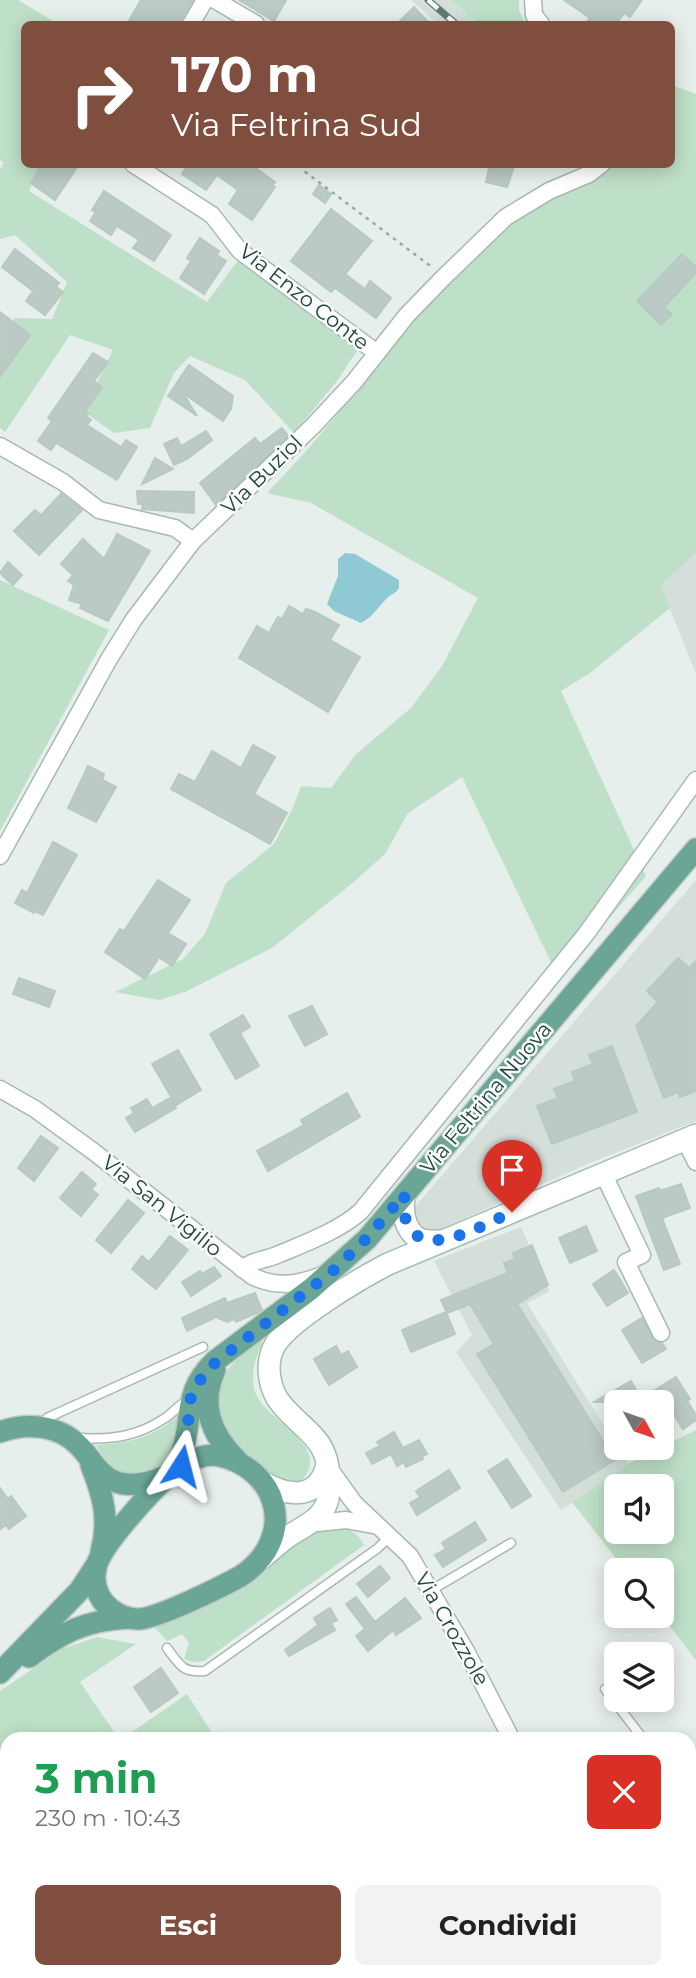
<!DOCTYPE html>
<html lang="it">
<meta charset="utf-8">
<style>
:root{--surface:#fff;--page:#f2f2f2;--text:#202124;--muted:#757577;--accent:#7f4e3f}
body{margin:0;font-family:Montserrat,sans-serif;background:var(--page);color:var(--text);height:100vh;display:flex;flex-direction:column;font-size:26px;white-space:nowrap}
*{box-sizing:border-box;margin:0}
p{font-size:23px;color:var(--muted)}
.icon{flex:none;width:38px;height:38px;fill:none;stroke:currentColor;stroke-width:2;stroke-linecap:round;stroke-linejoin:round}
.map{position:relative;flex:1;overflow:hidden}
.details{position:absolute;left:0px;top:1732px;width:696px;height:247px;display:flex;flex-direction:column;background:var(--surface);border-radius:21px 21px 0 0;box-shadow:0 4px 18px #0003}
.details>*{flex:none}
.guide{position:absolute;left:21px;top:21px;width:654px;height:147px;border-radius:10px;box-shadow:0 4px 18px #0003;background:#7f4e3f;color:#fff;overflow:hidden}
.needle{width:46px;rotate:130deg}
.tools{position:absolute;left:604px;top:1390px;display:grid;gap:14px}
.tools a{display:grid;place-items:center;width:70px;height:70px;border-radius:10px;background:var(--surface);box-shadow:0 4px 18px #0003;font-size:35px}
.pin{position:absolute;display:grid;place-items:center;width:60px;height:60px;color:#fff;margin:-72px -30px;border-radius:50% 50% 50% 0;rotate:-45deg;box-shadow:0 0 7px #0007}
.pin .icon{rotate:45deg}
.me{position:absolute;width:77px;margin:-38px;rotate:9deg;stroke-linejoin:round;filter:drop-shadow(0 0 5px #0008)}
.turn{display:flex;align-items:center;gap:24px;height:147px;padding:0 35px;font-size:32px}
.turn .icon{width:91px;height:91px;stroke-width:2.5}
.turn b{display:block;font-size:49px;line-height:60px}
.round{display:grid;place-items:center;flex:none;width:74px;height:74px;border-radius:10px;background:var(--page)}
.overview{display:flex;align-items:center;justify-content:space-between;height:119px;padding:0 35px}
h1{font-size:42px;font-weight:700;line-height:52px;color:#1e9e55}
.button{display:flex;gap:14px;margin-top:auto;padding:14px 35px}
.button a{flex:1;height:80px;border-radius:10px;background:var(--accent);color:#fff;font-size:28px;font-weight:700;line-height:80px;text-align:center}
.button a+a{background:var(--page);color:var(--text)}
.map>svg:first-child{display:block}
</style>
<div class="map">
<svg width="696" height="1978" viewBox="0 0 696 1978">
<rect width="100%" height="100%" fill="#e6efeb"/>
<g fill="#d4dfda">
<path d="M411,0H451L479,24H438Z"/>
<path d="M696,552V674L661,586Z"/>
<path d="M696,880V1121L592,1162L427,1235L407,1216Z"/>
<path d="M521,1227L550,1291L527,1303L628,1464L561,1510L456,1352L472,1335L434,1261Z"/>
</g>
<g fill="#bfe0c8" fill-rule="evenodd">
<path d="M0,0H18L58,24H24V164L41,165L29,191L207,302L239,259L361,345L337,381L294,433L245,380L190,356L174,373L150,428L114,433L83,411L113,350L70,335L5,432L0,427V338L15,318L52,319L67,282L15,235L0,239V170L4,162L0,160Z"/>
<path d="M451,0H519V10L525,24H479Z"/>
<path d="M672,85L696,94V552L661,586L670,608L590,673L561,691L646,876L558,977L462,777L408,813L385,854L355,881L272,948L185,992L159,1000L115,992L183,959L205,934L226,883L274,844L292,810L301,786L331,788L356,754L411,708L442,666L478,598L311,503L267,493C297,462 325,430 352,396C381,360 406,321 439,288C469,259 502,227 538,206C563,192 592,186 612,165L672,164Z"/>
<path d="M0,580L109,630L0,831Z"/>
<path d="M261,1341L263,1342C255,1358 249,1377 256,1394C266,1419 319,1440 309,1469C307,1474 304,1479 299,1481C273,1492 218,1434 215,1409C215,1405 217,1398 218,1394C224,1366 239,1357 261,1341Z"/>
<path d="M177,1416L182,1420C172,1457 172,1468 132,1479L109,1467L96,1445C128,1443 153,1438 177,1416Z"/>
<path d="M696,1430V1660L661,1615L662,1570H625L572,1502L628,1464ZM616,1486H662V1531H616Z"/>
<path d="M336,1527C351,1529 357,1532 364,1545L204,1661L193,1662L184,1659L189,1643L182,1634L167,1641L154,1627L248,1583L308,1532Z"/>
<path d="M97,1637L136,1644L80,1682L119,1739L7,1740V1920L0,1925V1691L62,1649Z"/>
<path d="M187,1694L216,1739H122Z"/>
</g>
<path fill="#8ec9d4" d="M345,553L355,554L399,580V588L396,592L388,597L370,617L361,623L334,611L327,604L338,576V559Z"/>
<g fill="#bbcac4" stroke="#b8c9c2" stroke-width="2">
<path d="M141,0H193L178,24H127Z"/>
<path d="M239,0H286L274,21Z"/>
<path d="M564,0H642L630,17L624,13L616,24H585L590,18Z"/>
<path d="M414,7L430,24H397Z"/>
<path d="M43,164H79L55,200L31,183Z"/>
<path d="M188,164H250L275,182L272,185L275,187L252,220L229,204L238,190L217,175L206,190L182,174Z"/>
<path d="M490,164H515L507,187L486,182Z"/>
<path d="M319,185L331,194L325,203L313,194Z"/>
<path d="M104,191L171,235L154,261L133,248L139,240L117,226L111,235L90,221L96,212L92,210Z"/>
<path d="M331,209L372,241L345,274L365,289L370,281L391,298L376,318L335,288L331,292L291,261Z"/>
<path d="M200,238L219,251L217,255L226,261L204,294L180,278L191,261L187,258Z"/>
<path d="M15,249L59,283L56,287L63,292L45,315L26,301L33,291L2,267Z"/>
<path d="M682,254L696,267V273L664,307L672,314L661,325L637,301Z"/>
<path d="M0,312L30,335L0,377Z"/>
<path d="M93,353L108,362L94,381L102,387L85,411L88,413L86,416L91,420L87,425L121,447L126,440L137,447L117,480L56,443L51,450L38,441L52,421L48,418Z"/>
<path d="M189,365L233,396L231,409L223,421L183,393L197,416L168,396Z"/>
<path d="M282,428L288,436L216,505L200,483L255,438L260,444Z"/>
<path d="M206,431L212,440L187,459L174,465L164,444L177,438L181,446Z"/>
<path d="M155,458L173,469L142,484Z"/>
<path d="M137,491L194,492V513L142,509L143,504H138Z"/>
<path d="M61,494L82,510L39,555L14,531L35,510L41,515Z"/>
<path d="M117,534L150,551L108,621L80,608L82,604L69,600L74,585L68,581L73,575L61,564L83,539L104,559Z"/>
<path d="M8,562L22,575L13,585L0,573Z"/>
<path d="M289,606L303,614L306,609L315,612L339,625L330,640L360,657L328,712L239,658L257,626L269,633L278,617L282,619Z"/>
<path d="M253,745L275,757L254,794L287,813L270,844L171,789L179,774L195,782L212,751L241,768Z"/>
<path d="M88,766L104,774L102,780L116,787L96,822L68,808Z"/>
<path d="M53,842L77,855L43,915L35,911L34,913L15,903L22,890L27,893Z"/>
<path d="M158,880L190,900L168,933L186,944L172,966L159,957L145,979L105,952L120,929L124,931Z"/>
<path d="M678,958L689,968L696,961V1091L680,1097L678,1092L664,1098L636,1026L658,1002L647,991Z"/>
<path d="M19,978L55,991L49,1007L13,994Z"/>
<path d="M312,1006L327,1034L305,1046L289,1016Z"/>
<path d="M243,1015L250,1027L240,1033L259,1066L236,1079L210,1034Z"/>
<path d="M612,1046L637,1112L552,1144L537,1106L558,1098L554,1089L575,1081L572,1072L593,1064L589,1055Z"/>
<path d="M178,1050L201,1090L176,1105L152,1064Z"/>
<path d="M347,1093L360,1117L268,1171L257,1151L304,1125L301,1120Z"/>
<path d="M170,1098L176,1108L135,1132L126,1118L134,1113L131,1108L147,1099L152,1108Z"/>
<path d="M41,1136L58,1148L34,1181L18,1168Z"/>
<path d="M82,1172L96,1184L91,1189L98,1195L81,1216L60,1198Z"/>
<path d="M681,1184L690,1208L662,1218L680,1264L664,1270L636,1196L659,1188L660,1191Z"/>
<path d="M128,1200L144,1213L111,1253L96,1240Z"/>
<path d="M586,1226L597,1251L570,1263L559,1238Z"/>
<path d="M170,1236L188,1250L156,1289L132,1269L142,1256L149,1262Z"/>
<path d="M532,1245L548,1285L517,1304L615,1460L563,1492L477,1354L494,1344L470,1304L447,1313L441,1300L508,1273L504,1263L515,1259L513,1253Z"/>
<path d="M214,1267L221,1276L191,1296L182,1282L200,1271L202,1274Z"/>
<path d="M614,1270L628,1293L607,1306L593,1284Z"/>
<path d="M255,1293L262,1310L257,1313L236,1322L235,1319L227,1322L216,1317L187,1331L182,1318L225,1298L227,1303Z"/>
<path d="M446,1312L455,1334L411,1352L402,1330Z"/>
<path d="M642,1318L652,1338L656,1342L662,1343L666,1349L642,1363L622,1330Z"/>
<path d="M336,1346L341,1355L348,1351L357,1367L329,1385L314,1359Z"/>
<path d="M676,1377L690,1399L687,1401L696,1415V1420L683,1429L666,1402H594L631,1381L641,1399Z"/>
<path d="M394,1432L403,1448L419,1440L427,1454L422,1456L423,1459L406,1467L404,1462L397,1466L391,1454L372,1464L366,1453L380,1446L377,1442Z"/>
<path d="M507,1459L531,1496L512,1508L488,1471Z"/>
<path d="M449,1470L460,1488L417,1515L410,1503L420,1497L416,1491Z"/>
<path d="M0,1488L8,1499L11,1496L26,1516L9,1529L6,1525L0,1529Z"/>
<path d="M475,1522L486,1540L443,1567L435,1555L446,1549L442,1543Z"/>
<path d="M380,1566L390,1578L368,1597L357,1584Z"/>
<path d="M356,1597L375,1622L405,1598L421,1618L396,1635L393,1630L368,1651L356,1636L365,1629L346,1604Z"/>
<path d="M330,1608L337,1620L331,1623L335,1630L289,1656L285,1650L318,1625L314,1618Z"/>
<path d="M161,1668L178,1693L151,1712L134,1687Z"/>
</g>
<g fill="none" stroke-linecap="round" stroke-linejoin="round">
<g stroke="#a8b8b2" stroke-width="11">
<g id="service">
<path d="M43,1425L47,1418L203,1347"/>
<path d="M78,1438C110,1440 137,1437 165,1418C173,1413 178,1405 187,1401"/>
<path d="M430,1591L511,1543"/>
<path d="M167,1648C180,1665 182,1673 205,1671L378,1548L390,1536"/>
<path d="M605,1689L644,1740"/>
<path d="M690,1798L696,1807"/>
</g>
</g>
<g stroke="#a8b8b2" stroke-width="19">
<g id="minor">
<path d="M215,0L256,24"/>
<path d="M533,0L534,15L541,24"/>
<path d="M191,24L205,0"/>
<path d="M133,164L212,215L240,251L377,353"/>
<path d="M0,446L63,482L99,510L175,528L193,541"/>
<path d="M0,856L109,659L134,619L193,541L313,426L354,382L407,315L444,277L506,217L549,191L589,174L602,164"/>
<path d="M0,1089L35,1109L94,1152L252,1276C276,1288 297,1285 322,1275"/>
<path d="M685,1140L696,1162"/>
<path d="M603,1173L642,1255L626,1262L661,1333"/>
<path d="M242,1269C252,1260 265,1260 277,1255C303,1244 341,1230 361,1211L586,934L696,780"/>
<path d="M329,1468L354,1503L410,1556L466,1651L512,1740"/>
<path d="M308,1524L346,1520L378,1526"/>
<path d="M690,1888L696,1882"/>
<path d="M550,1978L559,1972"/>
</g>
</g>
<g stroke="#a4bbb3" stroke-width="24">
<g id="secondary">
<path d="M405,1194C401,1208 404,1230 418,1238C425,1242 435,1241 442,1241"/>
<path d="M261,1481C287,1497 319,1501 327,1464"/>
<path d="M261,1559C269,1552 277,1545 286,1538C300,1528 319,1521 326,1505C330,1496 329,1487 329,1478C328,1438 305,1432 282,1405C268,1389 265,1362 275,1345C291,1319 361,1278 388,1264L696,1135"/>
</g>
</g>
<g stroke="#c2cac8" stroke-width="24">
<g id="primary">
<path d="M215,1370C199,1405 211,1435 237,1460"/>
<path d="M0,1432C27,1422 60,1425 80,1447C88,1455 93,1465 101,1472C119,1491 145,1485 166,1476"/>
<path d="M215,1455C280,1467 298,1538 241,1576C223,1586 157,1619 138,1619C124,1619 110,1611 102,1600C95,1589 93,1576 97,1564C105,1541 159,1481 180,1467C191,1459 202,1455 215,1455Z"/>
<path d="M91,1465C103,1495 110,1520 101,1552"/>
<path d="M173,1472C178,1462 183,1452 185,1441C192,1407 187,1388 215,1361L311,1289L367,1239L696,849"/>
<path d="M29,1657C63,1632 86,1620 129,1618"/>
<path d="M0,1673L80,1590L95,1567"/>
</g>
</g>
<g stroke="#86b3a5" stroke-width="2.5" stroke-dasharray="3.5 5" stroke-linecap="butt">
<path d="M301,164L304,171L433,268"/>
<path d="M0,1939L7,1949"/>
<path d="M25,1972L29,1978"/>
</g>
<use href="#service" stroke="#fff" stroke-width="8"/>
<use href="#minor" stroke="#fff" stroke-width="16"/>
<use href="#secondary" stroke="#fff" stroke-width="21"/>
<use href="#primary" stroke="#6aa596" stroke-width="21"/>
<g stroke="#5f7d75" stroke-width="7">
<path id="rail" d="M428,0L456,24"/>
</g>
<use href="#rail" stroke="#f7fbf9" stroke-width="4.5" stroke-dasharray="13" stroke-linecap="butt"/>
</g>
<g fill="none" stroke-linecap="round" stroke-linejoin="round">
<path stroke="#1a73e8" stroke-width="12" stroke-dasharray="0 21.6" d="M181,1466L173,1472L186,1441L191,1396L206,1370L334,1270L366,1239L405,1194C402,1206 403,1216 409,1226C426,1261 488,1222 512,1212"/>
</g>
<g text-anchor="middle" stroke-width="5" stroke-linejoin="round" paint-order="stroke">
<g font-size="21" fill="#24423a" stroke="#f7fbf9">
<text transform="translate(304 297) rotate(38)" y="7">Via Enzo Conte</text>
<text transform="translate(262 475) rotate(-44)" y="7">Via Buziol</text>
<text transform="translate(486 1098) rotate(-50)" y="7">Via Feltrina Nuova</text>
<text transform="translate(162 1206) rotate(39)" y="7">Via San Vigilio</text>
<text transform="translate(452 1629) rotate(60)" y="7">Via Crozzole</text>
</g>
</g>
</svg>
<div class="tools">
<a><svg class="needle" viewBox="-14 -14 28 28"><path d="M0-13l5 13h-10z" fill="#e53935"/><path d="M0 13l5-13h-10z" fill="#757577"/></svg></a>
<a><svg class="icon" aria-label="sound" viewBox="0 0 24 24"><path d="M4 9h4l5-4v14l-5-4H4zM17 9q2 3 0 6"/></svg></a>
<a><svg class="icon" aria-label="search" viewBox="0 0 24 24"><circle cx="10" cy="10" r="6"/><path d="M15 15l6 6"/></svg></a>
<a><svg class="icon" aria-label="layers" viewBox="0 0 24 24"><path d="M12 4l9 5-9 5-9-5zM3 14l9 5 9-5"/></svg></a>
</div>
<div class="pin" style="left:512px;top:1212px;background:#d93025"><svg class="icon" aria-label="arrive" viewBox="0 0 24 24"><path d="M6 21V4h12l-3 4 3 4H6"/></svg></div>
<svg class="me" style="left:181px;top:1466px" viewBox="-20 -20 40 40"><path d="M0-17L14 15 0 8-14 15z" fill="#1a73e8" stroke="#fff" stroke-width="4"/></svg>
<div class="guide">
<div class="turn"><svg class="icon" aria-label="right" viewBox="0 0 24 24"><path d="M7 20v-9h11M14 6l5 5-5 5"/></svg><div><b>170 m</b>Via Feltrina Sud</div></div>
</div>
<section class="details">
<div class="overview"><div><h1>3 min</h1><p>230 m · 10:43</p></div><a class="round" style="background:#d93025;color:#fff"><svg class="icon" aria-label="close" viewBox="0 0 24 24"><path d="M6 6l12 12M18 6L6 18"/></svg></a></div>
<div class="button"><a>Esci</a><a>Condividi</a></div>
</section>
</div>
